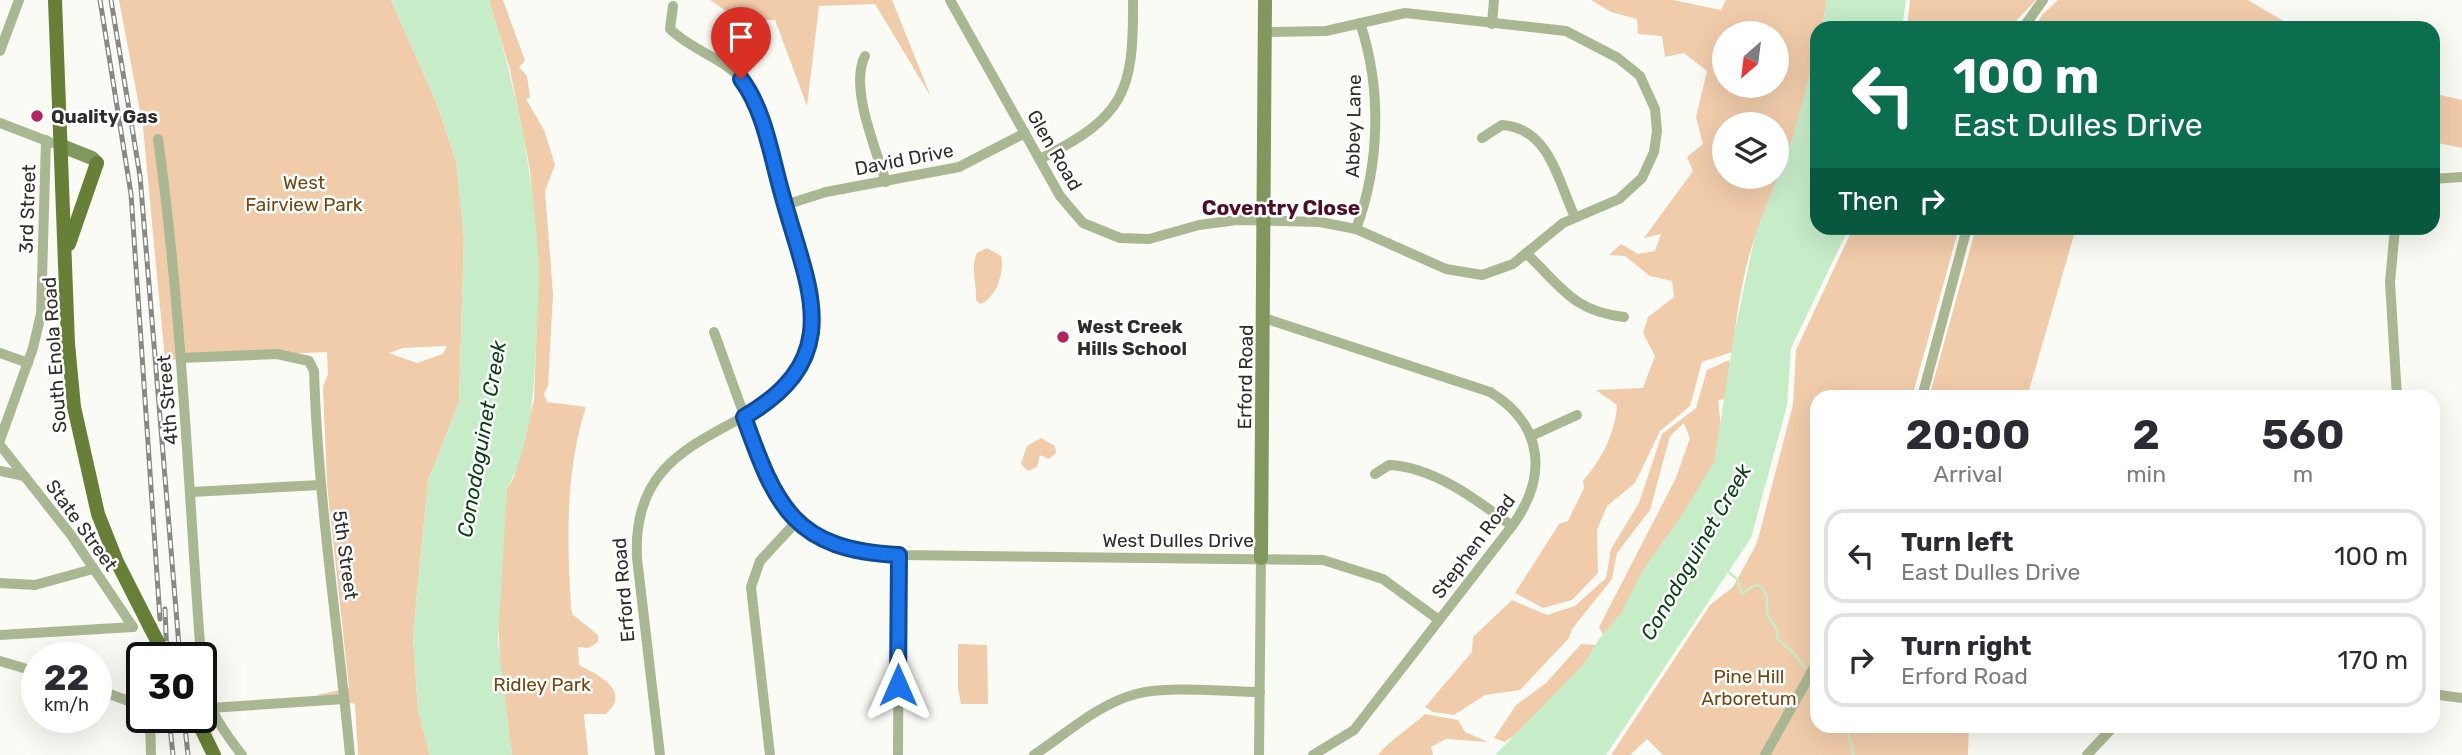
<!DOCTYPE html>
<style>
:root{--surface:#fff;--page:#f2f2f3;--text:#2b2b33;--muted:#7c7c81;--line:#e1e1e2}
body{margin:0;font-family:Rubik,sans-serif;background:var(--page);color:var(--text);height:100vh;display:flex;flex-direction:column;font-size:26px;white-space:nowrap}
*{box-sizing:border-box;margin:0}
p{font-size:23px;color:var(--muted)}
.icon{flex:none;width:38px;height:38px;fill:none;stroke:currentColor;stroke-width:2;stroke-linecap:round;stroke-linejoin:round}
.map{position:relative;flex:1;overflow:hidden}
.details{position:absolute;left:1810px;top:390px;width:630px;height:343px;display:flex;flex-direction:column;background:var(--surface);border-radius:21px;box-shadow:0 7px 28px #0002}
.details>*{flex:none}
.guide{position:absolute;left:1810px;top:21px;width:630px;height:214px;border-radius:21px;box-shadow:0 7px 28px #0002;background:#0b6e4f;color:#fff;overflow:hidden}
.needle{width:46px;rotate:208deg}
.fabs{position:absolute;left:1712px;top:21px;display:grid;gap:14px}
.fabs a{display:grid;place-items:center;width:77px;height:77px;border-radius:50%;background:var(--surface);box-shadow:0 7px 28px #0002;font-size:35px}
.speed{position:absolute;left:21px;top:642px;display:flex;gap:14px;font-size:35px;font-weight:700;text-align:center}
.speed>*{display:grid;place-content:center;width:91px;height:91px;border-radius:50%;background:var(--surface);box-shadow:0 7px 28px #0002;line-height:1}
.speed small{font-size:18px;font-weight:400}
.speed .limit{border:4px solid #111;border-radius:10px;background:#fff;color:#111}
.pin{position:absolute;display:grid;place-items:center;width:60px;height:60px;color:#fff;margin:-72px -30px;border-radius:50% 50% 50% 0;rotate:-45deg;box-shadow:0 0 7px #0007}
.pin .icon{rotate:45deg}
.me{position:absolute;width:77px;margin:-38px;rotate:0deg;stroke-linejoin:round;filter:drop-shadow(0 0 5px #0008)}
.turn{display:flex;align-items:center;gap:24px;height:147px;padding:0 28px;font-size:32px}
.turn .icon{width:91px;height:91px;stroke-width:2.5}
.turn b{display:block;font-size:49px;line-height:60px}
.then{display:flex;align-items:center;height:66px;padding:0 28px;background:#0003;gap:14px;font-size:26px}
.eta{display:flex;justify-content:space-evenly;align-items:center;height:119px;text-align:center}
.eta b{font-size:42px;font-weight:700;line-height:49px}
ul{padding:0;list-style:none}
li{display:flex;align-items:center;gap:21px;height:94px;margin:0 14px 10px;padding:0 14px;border:4px solid var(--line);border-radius:21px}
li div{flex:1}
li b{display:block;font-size:26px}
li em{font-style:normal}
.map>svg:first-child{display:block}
</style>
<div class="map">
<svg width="2462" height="755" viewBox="0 0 2462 755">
<rect width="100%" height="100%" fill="#fbfbf6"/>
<g fill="#f1ccab" fill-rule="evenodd">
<path d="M119,0H391L437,104L456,161L464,237L459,402L428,481L413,636L418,710L430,755H358L355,704L317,695L349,688L327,484L323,387L328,374L327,352L165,360L143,127ZM447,346L443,354L417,363L389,353L403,348Z"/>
<path d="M489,0H503L525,61L519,67L527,76L530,97L526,99L544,130L555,165L545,191L553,294L548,386L544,394L547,402L586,407C565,470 567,542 571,607L572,614L598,635V642L588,648L578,647L579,665C598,675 632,690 606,714H584L588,755H512L500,662L498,606L507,489L514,477L534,400L539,268L530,170L510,70Z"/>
<path d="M710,0H892L931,97L875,4L819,6L807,106L775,20L738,19Z"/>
<path d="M1591,0H1673L1721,10L1726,0H1827L1822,28H1816C1816,99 1780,166 1757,231C1743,269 1737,312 1732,352L1702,362L1690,406L1660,431L1635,483L1607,506L1597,530L1598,573L1572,600L1543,608L1515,593L1559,524L1568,521L1584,488L1583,481C1602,459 1615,434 1617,405L1596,390L1643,388L1655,356L1643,333L1648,317L1674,297L1672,281L1650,276L1625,256L1609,255L1621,244L1638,254L1655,251L1661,234L1644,238L1693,171L1687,157L1703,144L1696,117L1707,71L1684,53L1665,57L1662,36L1638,34L1637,19L1611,12ZM1724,33H1776V86H1724ZM1724,124H1776V177H1724Z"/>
<path d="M1910,0H2036L2016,21L2014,28H1907Z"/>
<path d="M2058,0H2248L2295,28H2035L2042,15Z"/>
<path d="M2432,93L2462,100V148L2433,142Z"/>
<path d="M1853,228H1959L1912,397H1816V726H1969L1968,755H1663L1647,739L1630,755H1611L1710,605L1733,587L1757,543L1793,405L1796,350Z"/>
<path d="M1976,228H2076L2027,397H1929Z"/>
<path d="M987,248L1001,256C1005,271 996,299 980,304L976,300C977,284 970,267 977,253Z"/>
<path d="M1729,360L1732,371L1727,399L1718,400L1722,435L1717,462L1605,639L1599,627L1676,478L1690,438L1684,423L1670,436L1650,510L1617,553L1612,579L1572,629L1569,638L1520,690L1485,695L1454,715L1433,712L1425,707L1472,652L1473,637L1512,600L1547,615L1575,606L1606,578L1611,549L1639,503L1662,434L1696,408L1707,370Z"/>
<path d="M1041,438L1055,446L1056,453L1049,459L1040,455L1037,467L1028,471L1021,464L1027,446Z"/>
<path d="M958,644L987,645L988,704H961L958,689Z"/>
<path d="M1581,644L1596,645C1574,683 1541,717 1505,742L1494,738L1516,705L1546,683Z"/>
<path d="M1425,714L1458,720L1465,732L1488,742L1446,739L1431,747L1433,755H1378C1391,739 1409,729 1425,714Z"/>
</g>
<g fill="#c7ecc8">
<path d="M391,0H489C516,87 534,175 539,265C540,292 537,319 536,345C534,393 531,446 507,489L498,641L512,755H430L418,710L413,636L428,481L459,402L464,237L456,161L437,104Z"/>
<path d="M1827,0H1906L1902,28H1822Z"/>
<path d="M1816,51V228H1849L1791,348L1787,405L1751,538L1606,755H1495L1584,664L1599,639L1621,613L1641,573L1683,513L1714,462L1735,330L1755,235L1792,140Z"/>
</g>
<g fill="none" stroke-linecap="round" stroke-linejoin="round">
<g stroke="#c7ecc8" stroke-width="2.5">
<path d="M1725,569L1738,580L1742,594L1755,585L1761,586L1767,597V614L1777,630V639L1793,652L1804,668"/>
<path d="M1816,684V685"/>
<path d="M1847,726L1853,755"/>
</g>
<g stroke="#a9b892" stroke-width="10">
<path d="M950,0L1060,196L1083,223L1120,238L1149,239L1199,225L1237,220L1320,222L1356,229L1446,269L1482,275L1513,264L1563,223L1619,199L1642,178L1654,152L1657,131L1655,109L1640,76L1618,58L1566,31L1405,13L1326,31L1265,32"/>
<path d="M1492,24L1494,0"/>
<path d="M2023,28L2043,0"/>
<path d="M0,51L19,0"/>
<path d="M865,56C849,87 876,149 886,182"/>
<path d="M0,123L52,143"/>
<path d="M1482,138L1502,125C1550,128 1558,182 1575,217"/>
<path d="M158,139C182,311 188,485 201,658"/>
<path d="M1040,159C1124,117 1134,93 1133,0"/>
<path d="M2432,179L2462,177"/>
<path d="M785,205L826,192L959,167L1025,133"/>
<path d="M2395,228L2390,282L2397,397"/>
<path d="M1356,229C1380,165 1382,88 1360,23"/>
<path d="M1526,253C1561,286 1572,311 1624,317"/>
<path d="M1264,318L1490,392C1544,425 1548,477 1512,526L1354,730L1313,755"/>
<path d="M714,332L770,487C799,536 845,552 899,555L1323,560L1383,579L1439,620"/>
<path d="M0,353L28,363"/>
<path d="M181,358L277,354L309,361L314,371C318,500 338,627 350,755"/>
<path d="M1922,397L1967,228"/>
<path d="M1531,436L1577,415"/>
<path d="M0,440L33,348L41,314L46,140"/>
<path d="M0,445L71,535L133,627"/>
<path d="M0,471L24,476"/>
<path d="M1375,474L1389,465C1434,467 1477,500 1512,526"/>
<path d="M192,492L319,485"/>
<path d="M0,583L35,585L93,569"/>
<path d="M0,635L133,627"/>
<path d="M0,661L37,672"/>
<path d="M201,662C204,703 217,723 242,755"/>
<path d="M96,689L142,706"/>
<path d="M2432,694L2462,698"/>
<path d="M210,708L344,699"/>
<path d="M150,718L151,755"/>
<path d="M660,755L637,558C629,404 806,450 813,319C815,284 796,245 787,211C775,173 767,111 743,81C724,58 691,50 670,29L673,6"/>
<path d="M770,755L751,587L760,561L798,520"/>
<path d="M898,755L899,555"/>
<path d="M1034,755C1066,734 1098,704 1136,694C1168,685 1225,692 1260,692"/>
<path d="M1259,755L1261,558"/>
<path d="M1765,755L1816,664"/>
<path d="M2087,755L2114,726"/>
</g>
<g stroke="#82975e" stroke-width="14">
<path d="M62,146L92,158L97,163"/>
<path d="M1261,558L1265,0"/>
</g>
<g stroke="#677f36" stroke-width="14">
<path d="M55,0L68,344L74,407L98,514L117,562L150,627"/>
<path d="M69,244L97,163"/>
<path d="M196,718L214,755"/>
</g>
<g stroke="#888884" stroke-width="5">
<g id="rail">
<path d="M100,0L131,194L160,619"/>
<path d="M111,0L140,176L180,658"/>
<path d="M165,609L167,658"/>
<path d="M169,718L173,755"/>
<path d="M184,718L188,755"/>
</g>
</g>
<use href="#rail" stroke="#fff" stroke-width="2.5" stroke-dasharray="8" stroke-linecap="butt"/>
<path stroke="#677f36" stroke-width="14" d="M150,627L166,658"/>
</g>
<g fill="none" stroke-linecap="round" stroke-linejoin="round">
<g stroke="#114b97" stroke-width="18">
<path id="route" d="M741,79C765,111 771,156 782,194C807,287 849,356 744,417C776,507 794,550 899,555L898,685"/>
</g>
<use href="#route" stroke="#1a73e8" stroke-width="12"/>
</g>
<g fill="#b4265b" stroke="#fff" stroke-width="2.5">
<circle cx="37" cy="116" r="7"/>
<circle cx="1063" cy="337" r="7"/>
</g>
<g text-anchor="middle" stroke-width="5" stroke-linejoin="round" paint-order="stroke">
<g font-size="19" font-weight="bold" fill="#2d2d2b" stroke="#fff" text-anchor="start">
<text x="51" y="123">Quality Gas</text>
<text x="1077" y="333">West Creek<tspan x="1077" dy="22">Hills School</tspan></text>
</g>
<g font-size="19" fill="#2d2d2b" stroke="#fff">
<text transform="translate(1353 126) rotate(-89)" y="7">Abbey Lane</text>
<text transform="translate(1055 150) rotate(60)" y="7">Glen Road</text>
<text transform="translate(904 159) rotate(-11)" y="7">David Drive</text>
<text transform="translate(27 209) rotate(-88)" y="7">3rd Street</text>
<text transform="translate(54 355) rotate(-94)" y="7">South Enola Road</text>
<text transform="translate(1245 377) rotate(-89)" y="7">Erford Road</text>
<text transform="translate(167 400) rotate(-95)" y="7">4th Street</text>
<text transform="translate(82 525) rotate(54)" y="7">State Street</text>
<text x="1178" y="547">West Dulles Drive</text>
<text transform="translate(1473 546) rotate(-53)" y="7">Stephen Road</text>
<text transform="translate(346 555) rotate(82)" y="7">5th Street</text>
<text transform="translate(623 590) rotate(-95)" y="7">Erford Road</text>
</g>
<g font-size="19" fill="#75460e" stroke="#fff">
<text x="304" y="189">West<tspan x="304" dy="22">Fairview Park</tspan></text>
<text x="1749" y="683">Pine Hill<tspan x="1749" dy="22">Arboretum</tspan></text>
<text x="542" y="691">Ridley Park</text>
</g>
<g font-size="21" font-weight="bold" fill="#500d26" stroke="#fff">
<text x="1281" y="215">Coventry Close</text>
</g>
<g font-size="21" font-style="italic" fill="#093f12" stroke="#fff">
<text transform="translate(482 439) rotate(-80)" y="7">Conodoguinet Creek</text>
<text transform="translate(1696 552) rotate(-60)" y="7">Conodoguinet Creek</text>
</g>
</g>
</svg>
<div class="fabs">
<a><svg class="needle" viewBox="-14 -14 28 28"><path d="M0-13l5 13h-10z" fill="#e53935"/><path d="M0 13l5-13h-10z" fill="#7c7c81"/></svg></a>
<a><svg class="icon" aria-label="layers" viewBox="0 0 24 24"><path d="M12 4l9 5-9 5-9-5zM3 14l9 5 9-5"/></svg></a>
</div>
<div class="speed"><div>22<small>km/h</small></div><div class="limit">30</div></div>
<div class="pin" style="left:741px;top:79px;background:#d93025"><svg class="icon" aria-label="arrive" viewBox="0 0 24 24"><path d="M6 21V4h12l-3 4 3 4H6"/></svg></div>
<svg class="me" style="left:898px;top:685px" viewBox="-20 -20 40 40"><path d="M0-17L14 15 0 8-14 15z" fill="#1a73e8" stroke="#fff" stroke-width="4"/></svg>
<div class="guide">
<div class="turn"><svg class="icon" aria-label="left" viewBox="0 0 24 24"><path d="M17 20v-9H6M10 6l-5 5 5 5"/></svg><div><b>100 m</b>East Dulles Drive</div></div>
<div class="then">Then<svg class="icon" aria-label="right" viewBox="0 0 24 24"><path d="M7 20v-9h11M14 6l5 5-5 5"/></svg></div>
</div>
<section class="details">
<div class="eta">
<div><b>20:00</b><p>Arrival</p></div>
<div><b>2</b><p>min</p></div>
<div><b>560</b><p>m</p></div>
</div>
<ul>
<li><svg class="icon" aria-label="left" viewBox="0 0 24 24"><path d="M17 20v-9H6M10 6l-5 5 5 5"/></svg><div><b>Turn left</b><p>East Dulles Drive</p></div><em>100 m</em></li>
<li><svg class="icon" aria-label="right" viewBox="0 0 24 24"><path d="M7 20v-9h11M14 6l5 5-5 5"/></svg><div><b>Turn right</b><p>Erford Road</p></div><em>170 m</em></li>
</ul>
</section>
</div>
